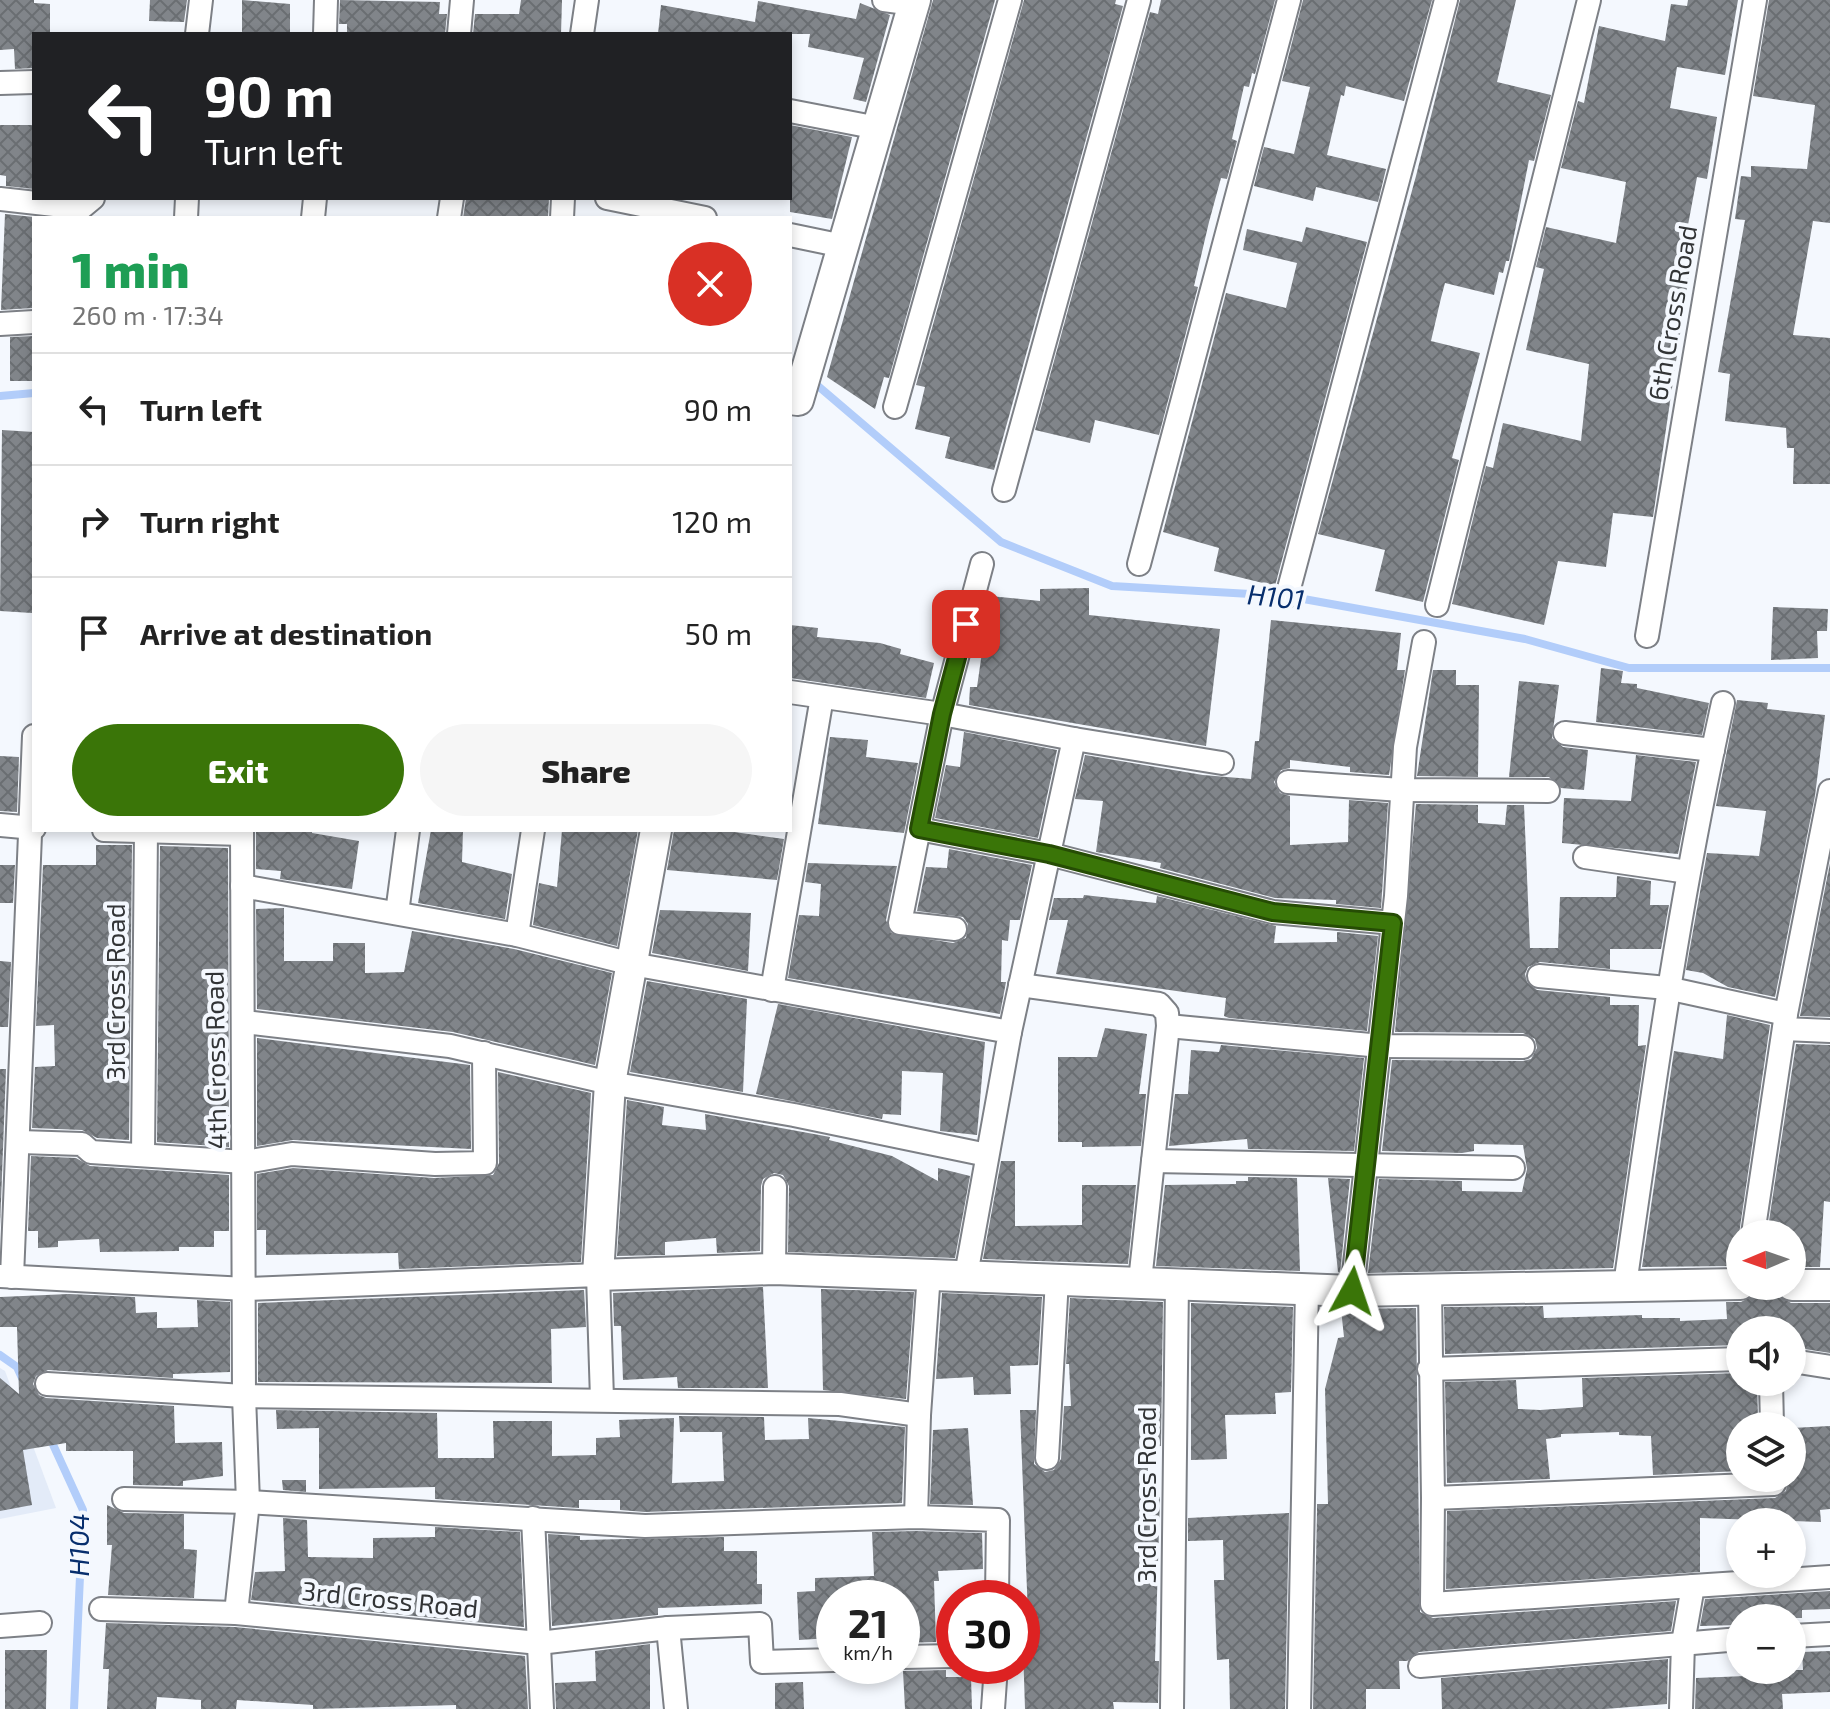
<!DOCTYPE html>
<meta charset="utf-8">
<style>
:root{--surface:#fff;--page:#f6f6f6;--text:#222;--muted:#767676;--line:#e0e0e0;--accent:#3a7508}
body{margin:0;font-family:"Exo 2",sans-serif;background:var(--page);color:var(--text);height:100vh;display:flex;flex-direction:column;font-size:30px;white-space:nowrap}
*{box-sizing:border-box;margin:0}
p{font-size:26px;color:var(--muted)}
.icon{flex:none;width:44px;height:44px;fill:none;stroke:currentColor;stroke-width:2;stroke-linecap:round;stroke-linejoin:round}
.map{position:relative;flex:1;overflow:hidden}
.drawer{position:absolute;left:32px;top:216px;width:760px;height:616px;display:flex;flex-direction:column;background:var(--surface);border-radius:0px;box-shadow:0 4px 12px #0003}
.drawer>*{flex:none}
.guide{position:absolute;left:32px;top:32px;width:760px;height:168px;border-radius:0px;box-shadow:0 4px 12px #0003;background:#202124;color:#fff;overflow:hidden}
.needle{width:52px;rotate:268deg}
.controls{position:absolute;left:1726px;top:1220px;display:grid;gap:16px}
.controls a{display:grid;place-items:center;width:80px;height:80px;border-radius:50%;background:var(--surface);box-shadow:0 4px 12px #0003;font-size:40px}
.speed{position:absolute;left:816px;top:1580px;display:flex;gap:16px;font-size:40px;font-weight:700;text-align:center}
.speed>*{display:grid;place-content:center;width:104px;height:104px;border-radius:50%;background:var(--surface);box-shadow:0 4px 12px #0003;line-height:1}
.speed small{font-size:20px;font-weight:400}
.speed .limit{border:12px solid #d22;background:#fff;color:#111}
.pin{position:absolute;display:grid;place-items:center;width:68px;height:68px;color:#fff;margin:-34px;border-radius:16px;box-shadow:0 4px 12px #0006}
.me{position:absolute;width:88px;margin:-44px;rotate:5deg;stroke-linejoin:round;filter:drop-shadow(0 0 6px #0008)}
.turn{display:flex;align-items:center;gap:28px;height:168px;padding:0 40px;font-size:36px}
.turn .icon{width:104px;height:104px;stroke-width:2.5}
.turn b{display:block;font-size:56px;line-height:68px}
.round{display:grid;place-items:center;flex:none;width:84px;height:84px;border-radius:42px;background:var(--page)}
.head{display:flex;align-items:center;justify-content:space-between;height:136px;padding:0 40px}
h1{font-size:48px;font-weight:800;line-height:60px;color:#1e9e55}
.button{display:flex;gap:16px;margin-top:auto;padding:16px 40px}
.button a{flex:1;height:92px;border-radius:48px;background:var(--accent);color:#fff;font-size:32px;font-weight:800;line-height:92px;text-align:center}
.button a+a{background:var(--page);color:var(--text)}
ul{padding:0;list-style:none}
li{display:flex;align-items:center;gap:24px;height:112px;padding:0 40px;border-top:2px solid var(--line)}
li div{flex:1}
li b{display:block;font-size:30px}
li em{font-style:normal}
.map>svg:first-child{display:block}
</style>
<div class="map">
<svg width="1830" height="1709" viewBox="0 0 1830 1709">
<defs>
<pattern id="building-cross-hatch" width="8" height="8" patternUnits="userSpaceOnUse" patternTransform="scale(2)"><rect width="8" height="8" fill="#81858a"/><path d="M0 0l8 8M0 8l8-8" fill="none" stroke="#6a6e72"/></pattern>
</defs>
<rect width="100%" height="100%" fill="#f4f8fe"/>
<path fill="#e3ebf8" d="M0,1368L5,1371L56,1508L0,1519Z"/>
<g fill="none" stroke-linecap="round" stroke-linejoin="round">
<g stroke="#b2cdfa" stroke-width="8">
<path d="M811,380L1001,542L1112,586L1287,596L1525,639L1629,668H1830"/>
<path d="M0,396L34,393"/>
<path d="M0,1355L17,1367L22,1378"/>
<path d="M50,1438L83,1510L74,1709"/>
</g>
</g>
<g fill="url(#building-cross-hatch)">
<path d="M0,0H34V3L50,4V34H34V68L15,69L14,49L0,50Z"/>
<path d="M150,0H187L184,22L149,21Z"/>
<path d="M242,0L290,4V34H242Z"/>
<path d="M340,0L440,2L439,14H447L445,34H347V24H339Z"/>
<path d="M521,0H562L561,34H473L475,14H519Z"/>
<path d="M933,0H995L889,378L884,377L875,409L827,377Z"/>
<path d="M1024,0H1116L1115,4L1123,6L994,470L945,458L950,437L915,429L925,387L916,385Z"/>
<path d="M1161,0H1275L1255,74L1252,73L1249,87L1244,86L1232,139L1237,141L1227,179L1221,178L1209,222L1194,286L1198,287L1159,435L1095,420L1090,443L1035,430L1150,12L1158,14Z"/>
<path d="M1303,0H1432L1404,101L1346,86L1344,96L1341,95L1327,155L1386,169L1378,202L1316,187L1313,201L1254,186L1264,147L1294,154L1310,87L1282,81Z"/>
<path d="M1460,0H1516L1497,82L1551,95L1534,161L1529,160L1509,261H1506L1503,273L1499,272L1494,295L1445,283L1441,298L1431,341L1480,353L1452,458L1459,460L1423,602L1375,591L1385,550L1318,534L1416,176Z"/>
<path d="M1688,0H1738L1725,75L1677,67L1670,108L1717,117L1707,179L1697,177L1688,225L1696,226L1653,517L1613,513L1606,567L1558,561L1544,625L1452,604L1486,466L1493,468L1503,423L1581,441L1589,364L1526,350L1544,269L1536,267L1546,227L1616,243L1626,182L1561,168L1578,101L1584,103L1599,26L1665,41L1671,4L1687,6Z"/>
<path d="M1769,0H1830V223L1813,221L1793,335L1830,338V484H1793L1794,448H1787L1786,428L1725,421L1730,374L1718,372L1745,220L1735,219L1741,176L1751,177V166L1807,169L1815,105L1753,96Z"/>
<path d="M758,1L856,19L860,3L890,15L866,102L853,99L864,58L808,47L810,34H658L661,5L755,22Z"/>
<path d="M0,125H34V189L6,186V176L0,175Z"/>
<path d="M790,125L852,137L832,219L790,212Z"/>
<path d="M466,198H549L548,218H463Z"/>
<path d="M5,214L34,217L33,308L1,310Z"/>
<path d="M1306,227L1367,242L1275,586L1214,571L1219,548L1163,532L1226,293L1286,308L1297,263L1243,250L1247,229L1302,242Z"/>
<path d="M34,336V381H10V337Z"/>
<path d="M2,430L34,432L32,613L0,611Z"/>
<path d="M1089,588V615L1220,629L1206,746L969,705L970,687H977L990,596L1040,601V589Z"/>
<path d="M1773,607L1828,609L1827,631H1817L1818,658L1771,660Z"/>
<path d="M1271,620L1401,633L1397,670H1405L1389,775L1350,772V767L1290,760V768L1281,770L1274,782L1280,793L1290,796V845L1348,842L1349,800L1388,803L1381,908L1336,904V900L1275,898L1160,868L1161,863L1096,852L1103,801L1075,799L1085,755L1203,775L1251,779L1255,741H1259Z"/>
<path d="M790,625L818,628L817,637L880,643L901,649L900,654L934,663L926,698L790,678Z"/>
<path d="M1601,668L1623,671L1621,683L1637,684V688L1709,703L1702,735L1596,722Z"/>
<path d="M1433,670H1456V685H1479L1478,777L1417,776Z"/>
<path d="M1519,681L1559,685L1552,738L1563,747L1588,750L1584,790L1561,788L1549,777H1509Z"/>
<path d="M1737,700L1768,703L1767,709L1825,715L1815,796L1775,997L1728,987L1703,973L1686,970L1707,853L1759,856L1766,811L1716,806Z"/>
<path d="M964,732L1057,750L1038,838L935,818L946,765L960,767Z"/>
<path d="M830,737L868,740L866,757L918,763L904,833L818,824Z"/>
<path d="M1636,755L1696,762L1678,854L1562,843L1564,798L1631,801Z"/>
<path d="M0,756L19,757L17,812L0,811Z"/>
<path d="M1416,804L1478,805V823L1505,825L1507,805H1524L1530,948H1558L1560,897H1616L1617,876L1651,881L1650,905H1669L1661,949H1610V969L1540,962L1528,967L1525,974L1527,982L1537,990L1610,997V1005H1639L1638,1046L1646,1045L1613,1268L1368,1273L1379,1179L1462,1181V1191L1522,1192L1527,1169L1523,1145L1474,1144V1151L1462,1153L1382,1151L1392,1060L1523,1061L1531,1059L1537,1048L1535,1039L1523,1033L1395,1032Z"/>
<path d="M256,830H312V833L359,841L352,889L280,879L281,871L256,869Z"/>
<path d="M431,830H463L462,862L512,874L505,919L418,903Z"/>
<path d="M562,830H638L617,946L533,925L539,883L557,887Z"/>
<path d="M674,830H720L784,839L777,880L667,870Z"/>
<path d="M96,845H132L129,1140L97,1138L82,1130L32,1128L35,1067L55,1066L54,1025L36,1026L43,865H96Z"/>
<path d="M160,846L228,848L229,1147L157,1142Z"/>
<path d="M949,849L1032,865L1020,920H1010L1008,941L1002,940L1001,982H1006L1000,1014L788,978L799,915L819,916L821,884L805,882L808,863L897,866L886,920L891,933L953,943L966,938L968,924L963,917L917,911L926,867L947,868Z"/>
<path d="M1830,863V1017L1800,1016Z"/>
<path d="M0,865H15L13,903H0Z"/>
<path d="M1084,895L1156,903L1157,896L1276,926L1274,943L1337,942V932L1378,936L1367,1031L1229,1018L1224,1016L1226,998L1056,974L1068,920H1049L1054,898H1083Z"/>
<path d="M284,908V961H333V943H365V973L404,972L412,931L514,949L612,973L595,1065L453,1032L257,1009L256,909Z"/>
<path d="M660,910L751,913L748,971L652,953Z"/>
<path d="M0,961L11,962L8,1027H0Z"/>
<path d="M647,981L747,999L743,1092L630,1072Z"/>
<path d="M778,1004L985,1042L977,1135L940,1131L943,1073L902,1071L901,1115L883,1114L882,1119L756,1094Z"/>
<path d="M1727,1015L1770,1025L1739,1234L1731,1266L1642,1267L1674,1051L1723,1059Z"/>
<path d="M1105,1028L1147,1034L1139,1094H1146L1141,1146L1082,1147V1142H1058V1057H1097Z"/>
<path d="M257,1038L470,1065L471,1149L293,1140L257,1146Z"/>
<path d="M1796,1044L1830,1045V1202L1824,1201L1820,1267H1792V1234H1767Z"/>
<path d="M1221,1045L1364,1058L1354,1151L1248,1149L1247,1139L1169,1146L1175,1094H1188L1191,1050L1219,1052Z"/>
<path d="M0,1069H6L0,1228Z"/>
<path d="M498,1072L591,1093L581,1262L399,1269L398,1253L266,1255V1230H257V1174L293,1168L434,1178L493,1175L499,1163Z"/>
<path d="M627,1100L664,1107L662,1125L706,1130L705,1114L830,1137L829,1140L892,1156L938,1181V1168L970,1176L955,1258L788,1252L789,1186L783,1175L774,1173L763,1179L761,1186L760,1251L717,1253L716,1238L665,1242V1255L617,1256Z"/>
<path d="M31,1156L76,1158L90,1166L229,1175V1231H214V1247H179V1251L100,1252L99,1239L58,1241V1247L38,1248V1231H28Z"/>
<path d="M1001,1161H1015V1226L1082,1225V1185H1136L1128,1264L983,1259Z"/>
<path d="M1248,1177L1297,1178L1300,1271L1156,1266L1165,1185L1236,1184V1181H1248Z"/>
<path d="M1328,1178L1350,1179L1340,1273L1338,1272Z"/>
<path d="M763,1287L768,1388H678L677,1377L623,1380L621,1326H614L613,1293Z"/>
<path d="M821,1289L914,1292L906,1399L823,1390Z"/>
<path d="M584,1290L586,1327L551,1329L552,1383L258,1382V1303Z"/>
<path d="M942,1293L1042,1297L1038,1365L1010,1366L1011,1394L974,1395L973,1377L936,1379Z"/>
<path d="M69,1294L135,1297L136,1313L157,1312V1328L198,1327L197,1300L230,1302V1372L173,1374V1378L48,1370L36,1376L33,1384L39,1395L46,1398L174,1406L175,1443L222,1442L223,1476L183,1481V1486L133,1485V1451H66V1443L23,1450L32,1505L0,1511V1378L19,1394L17,1327H0V1297Z"/>
<path d="M1776,1294L1791,1303H1830V1353L1792,1347V1330H1740V1345L1445,1354L1444,1307L1543,1306L1544,1318L1642,1315V1318H1680V1321L1727,1319L1726,1302H1741L1754,1295Z"/>
<path d="M1070,1298L1163,1302L1161,1446L1147,1447L1149,1497H1160L1155,1661H1159L1158,1703L1113,1702L1114,1709H1025L1022,1616H1028L1020,1410H1036L1034,1464L1045,1472L1054,1470L1061,1459L1064,1406H1071L1069,1364H1066Z"/>
<path d="M1191,1303L1293,1307L1291,1392L1275,1393L1276,1414L1225,1415L1227,1459L1191,1460Z"/>
<path d="M1416,1308L1420,1612L1433,1618L1676,1601L1671,1631L1419,1652L1407,1661H1399L1400,1689H1366V1709H1313L1317,1512V1504H1328L1325,1389L1338,1338L1344,1337L1341,1309Z"/>
<path d="M1740,1373V1382H1757L1758,1418L1746,1419L1747,1426H1740V1471L1653,1475L1651,1436L1619,1435V1432L1561,1434V1437L1546,1439L1550,1479L1447,1483L1445,1382L1516,1380L1518,1409L1540,1410L1583,1407L1582,1378Z"/>
<path d="M276,1410L437,1413L438,1458H494L493,1421H552V1456L596,1455V1438L620,1437L619,1420L674,1418L672,1483L724,1481L722,1432H680L679,1416L764,1417L765,1440L809,1439L808,1418L905,1427L902,1503L645,1512L620,1510V1500H579V1508L435,1499V1487L319,1489V1428L277,1429Z"/>
<path d="M1830,1426V1509L1820,1510L1821,1522L1700,1518V1572L1446,1589L1447,1511L1775,1498L1786,1491L1788,1478H1792V1428Z"/>
<path d="M968,1428L973,1505L930,1504L933,1430Z"/>
<path d="M282,1480H306V1492L283,1490Z"/>
<path d="M107,1505L124,1513L184,1514V1549L197,1550L194,1598L108,1595L112,1545H107Z"/>
<path d="M1289,1513L1285,1709H1230L1229,1659L1217,1660L1214,1580H1224L1223,1540L1188,1541V1518Z"/>
<path d="M283,1518L307,1520L308,1557L373,1558V1538L435,1537V1527L520,1532L524,1627L251,1600L255,1572L285,1571Z"/>
<path d="M916,1531L982,1533L983,1569L938,1571L939,1581H934L936,1642L902,1643V1598H829L831,1638L799,1640L797,1592L815,1591V1578L874,1576L872,1532Z"/>
<path d="M548,1534L580,1536V1540L724,1537V1551H757V1584H762V1604L658,1608V1615L552,1626Z"/>
<path d="M1830,1591V1609L1802,1610V1618H1738V1625L1700,1626L1705,1599Z"/>
<path d="M106,1623L235,1627L525,1656L528,1709H456V1705L313,1709V1705L237,1700L236,1709H201V1700L157,1697L156,1709H107L109,1669H103Z"/>
<path d="M650,1644V1709H556L555,1683L596,1681L595,1651Z"/>
<path d="M5,1650H47L46,1709H5Z"/>
<path d="M1830,1651V1692L1782,1694L1783,1709H1695L1696,1678L1746,1676V1670H1803L1802,1652Z"/>
<path d="M1668,1659L1667,1704L1605,1709H1442L1441,1678Z"/>
<path d="M946,1670V1677H971L972,1709H905L903,1671Z"/>
<path d="M803,1682L804,1709H775V1683Z"/>
</g>
<g fill="none" stroke-linecap="round" stroke-linejoin="round">
<g stroke="#7d8086" stroke-width="26">
<g id="street">
<path d="M884,0L914,4"/>
<path d="M197,34L201,0"/>
<path d="M325,34L326,0"/>
<path d="M459,34L462,0"/>
<path d="M582,34L587,0"/>
<path d="M0,83L34,82"/>
<path d="M790,111L878,128"/>
<path d="M607,198L705,218"/>
<path d="M0,199L81,208L93,198"/>
<path d="M186,218L187,198"/>
<path d="M313,218L315,198"/>
<path d="M449,218L452,198"/>
<path d="M562,218L563,198"/>
<path d="M790,235L843,246"/>
<path d="M0,324L34,322"/>
<path d="M895,407L1010,0"/>
<path d="M1004,490L1139,0"/>
<path d="M1139,564L1289,0"/>
<path d="M1287,596L1446,0"/>
<path d="M1437,605L1589,0"/>
<path d="M1647,636L1755,0"/>
<path d="M790,692L942,714L1074,739L1010,1032"/>
<path d="M1565,733L1713,750"/>
<path d="M1074,739L1222,763"/>
<path d="M1288,782L1401,790L1548,791"/>
<path d="M0,825L34,828"/>
<path d="M919,829L1049,854L1273,912L1393,923"/>
<path d="M104,830L242,834"/>
<path d="M1585,857L1688,872"/>
<path d="M242,886L517,935L632,964L1010,1032L966,1275"/>
<path d="M397,913L408,830"/>
<path d="M955,929L900,923L942,714L982,564"/>
<path d="M517,935L533,830"/>
<path d="M1539,976L1667,988L1786,1014"/>
<path d="M1020,985L1159,1004L1167,1013L1168,1026"/>
<path d="M772,990L822,697"/>
<path d="M244,1022L450,1046L610,1083L794,1115L987,1155"/>
<path d="M1784,1029L1830,1031"/>
<path d="M20,1142L82,1144L91,1152L245,1162L292,1154L435,1164L485,1163L484,1053"/>
<path d="M143,1155L146,830"/>
<path d="M1153,1161L1168,1026L1381,1046L1523,1047"/>
<path d="M1753,1234L1786,1014L1830,791"/>
<path d="M774,1269L775,1187"/>
<path d="M0,1276L246,1289L598,1275L602,1399"/>
<path d="M12,1277L34,736"/>
<path d="M1140,1281L1153,1161L1513,1168"/>
<path d="M1625,1285C1653,1090 1680,896 1723,703"/>
<path d="M1430,1289L1433,1498L1774,1484V1478"/>
<path d="M1352,1291L1396,896L1405,747L1424,642"/>
<path d="M1792,1361L1830,1367"/>
<path d="M1429,1369L1740,1359"/>
<path d="M1771,1382L1772,1426"/>
<path d="M47,1384L244,1396L840,1404L919,1415"/>
<path d="M1047,1458L1057,1279"/>
<path d="M1433,1498L1432,1604L1693,1586"/>
<path d="M124,1499L248,1502L645,1526L916,1517L998,1520L997,1598"/>
<path d="M916,1517L919,1415L929,1273"/>
<path d="M533,1518L542,1709"/>
<path d="M101,1609L236,1613L539,1643L668,1628L760,1624L762,1662L834,1660"/>
<path d="M236,1613L248,1502L244,1396L242,830"/>
<path d="M0,1626L40,1623"/>
<path d="M668,1628L676,1709"/>
<path d="M1792,1636L1830,1634"/>
<path d="M902,1657L954,1656"/>
<path d="M1420,1666L1740,1639"/>
<path d="M993,1709L996,1666"/>
<path d="M1172,1709L1177,1282"/>
<path d="M1299,1709L1307,1288"/>
<path d="M1681,1709L1683,1643L1693,1586L1830,1577"/>
</g>
</g>
<g stroke="#7d8086" stroke-width="34">
<g id="secondary">
<path d="M790,399L798,400L915,0"/>
<path d="M656,830L610,1083L598,1275L774,1269L1352,1291L1740,1284"/>
<path d="M1792,1285H1830"/>
</g>
</g>
<use href="#street" stroke="#fff" stroke-width="22"/>
<use href="#secondary" stroke="#fff" stroke-width="30"/>
</g>
<g fill="none" stroke-linecap="round" stroke-linejoin="round">
<g stroke="#264c05" stroke-width="20">
<path id="route" d="M966,624L942,714L919,829L1049,854L1273,912L1393,923L1352,1291"/>
</g>
<use href="#route" stroke="#3a7508" stroke-width="14"/>
</g>
<g text-anchor="middle" stroke-width="8" stroke-linejoin="round" paint-order="stroke">
<g font-size="26" fill="#323436" stroke="#f4f8fe">
<text transform="translate(1673 313) rotate(-80)" y="9">6th Cross Road</text>
<text transform="translate(116 992) rotate(-90)" y="9">3rd Cross Road</text>
<text transform="translate(216 1060) rotate(-91)" y="9">4th Cross Road</text>
<text transform="translate(1147 1495) rotate(-90)" y="9">3rd Cross Road</text>
<text transform="translate(390 1600) rotate(6)" y="9">3rd Cross Road</text>
</g>
<g font-size="28" font-style="italic" fill="#072e6d" stroke="#f4f8fe">
<text transform="translate(1276 597) rotate(6)" y="10">H101</text>
<text transform="translate(79 1545) rotate(-90)" y="10">H104</text>
</g>
</g>
</svg>
<div class="controls">
<a><svg class="needle" viewBox="-14 -14 28 28"><path d="M0-13l5 13h-10z" fill="#e53935"/><path d="M0 13l5-13h-10z" fill="#767676"/></svg></a>
<a><svg class="icon" aria-label="sound" viewBox="0 0 24 24"><path d="M4 9h4l5-4v14l-5-4H4zM17 9q2 3 0 6"/></svg></a>
<a><svg class="icon" aria-label="layers" viewBox="0 0 24 24"><path d="M12 4l9 5-9 5-9-5zM3 14l9 5 9-5"/></svg></a>
<a>+</a>
<a>−</a>
</div>
<div class="speed"><div>21<small>km/h</small></div><div class="limit">30</div></div>
<div class="pin" style="left:966px;top:624px;background:#d93025"><svg class="icon" aria-label="arrive" viewBox="0 0 24 24"><path d="M6 21V4h12l-3 4 3 4H6"/></svg></div>
<svg class="me" style="left:1352px;top:1291px" viewBox="-20 -20 40 40"><path d="M0-17L14 15 0 8-14 15z" fill="#3a7508" stroke="#fff" stroke-width="4"/></svg>
<div class="guide">
<div class="turn"><svg class="icon" aria-label="left" viewBox="0 0 24 24"><path d="M17 20v-9H6M10 6l-5 5 5 5"/></svg><div><b>90 m</b>Turn left</div></div>
</div>
<section class="drawer">
<div class="head"><div><h1>1 min</h1><p>260 m · 17:34</p></div><a class="round" style="background:#d93025;color:#fff"><svg class="icon" aria-label="close" viewBox="0 0 24 24"><path d="M6 6l12 12M18 6L6 18"/></svg></a></div>
<ul>
<li><svg class="icon" aria-label="left" viewBox="0 0 24 24"><path d="M17 20v-9H6M10 6l-5 5 5 5"/></svg><div><b>Turn left</b></div><em>90 m</em></li>
<li><svg class="icon" aria-label="right" viewBox="0 0 24 24"><path d="M7 20v-9h11M14 6l5 5-5 5"/></svg><div><b>Turn right</b></div><em>120 m</em></li>
<li><svg class="icon" aria-label="arrive" viewBox="0 0 24 24"><path d="M6 21V4h12l-3 4 3 4H6"/></svg><div><b>Arrive at destination</b></div><em>50 m</em></li>
</ul>
<div class="button"><a>Exit</a><a>Share</a></div>
</section>
</div>
